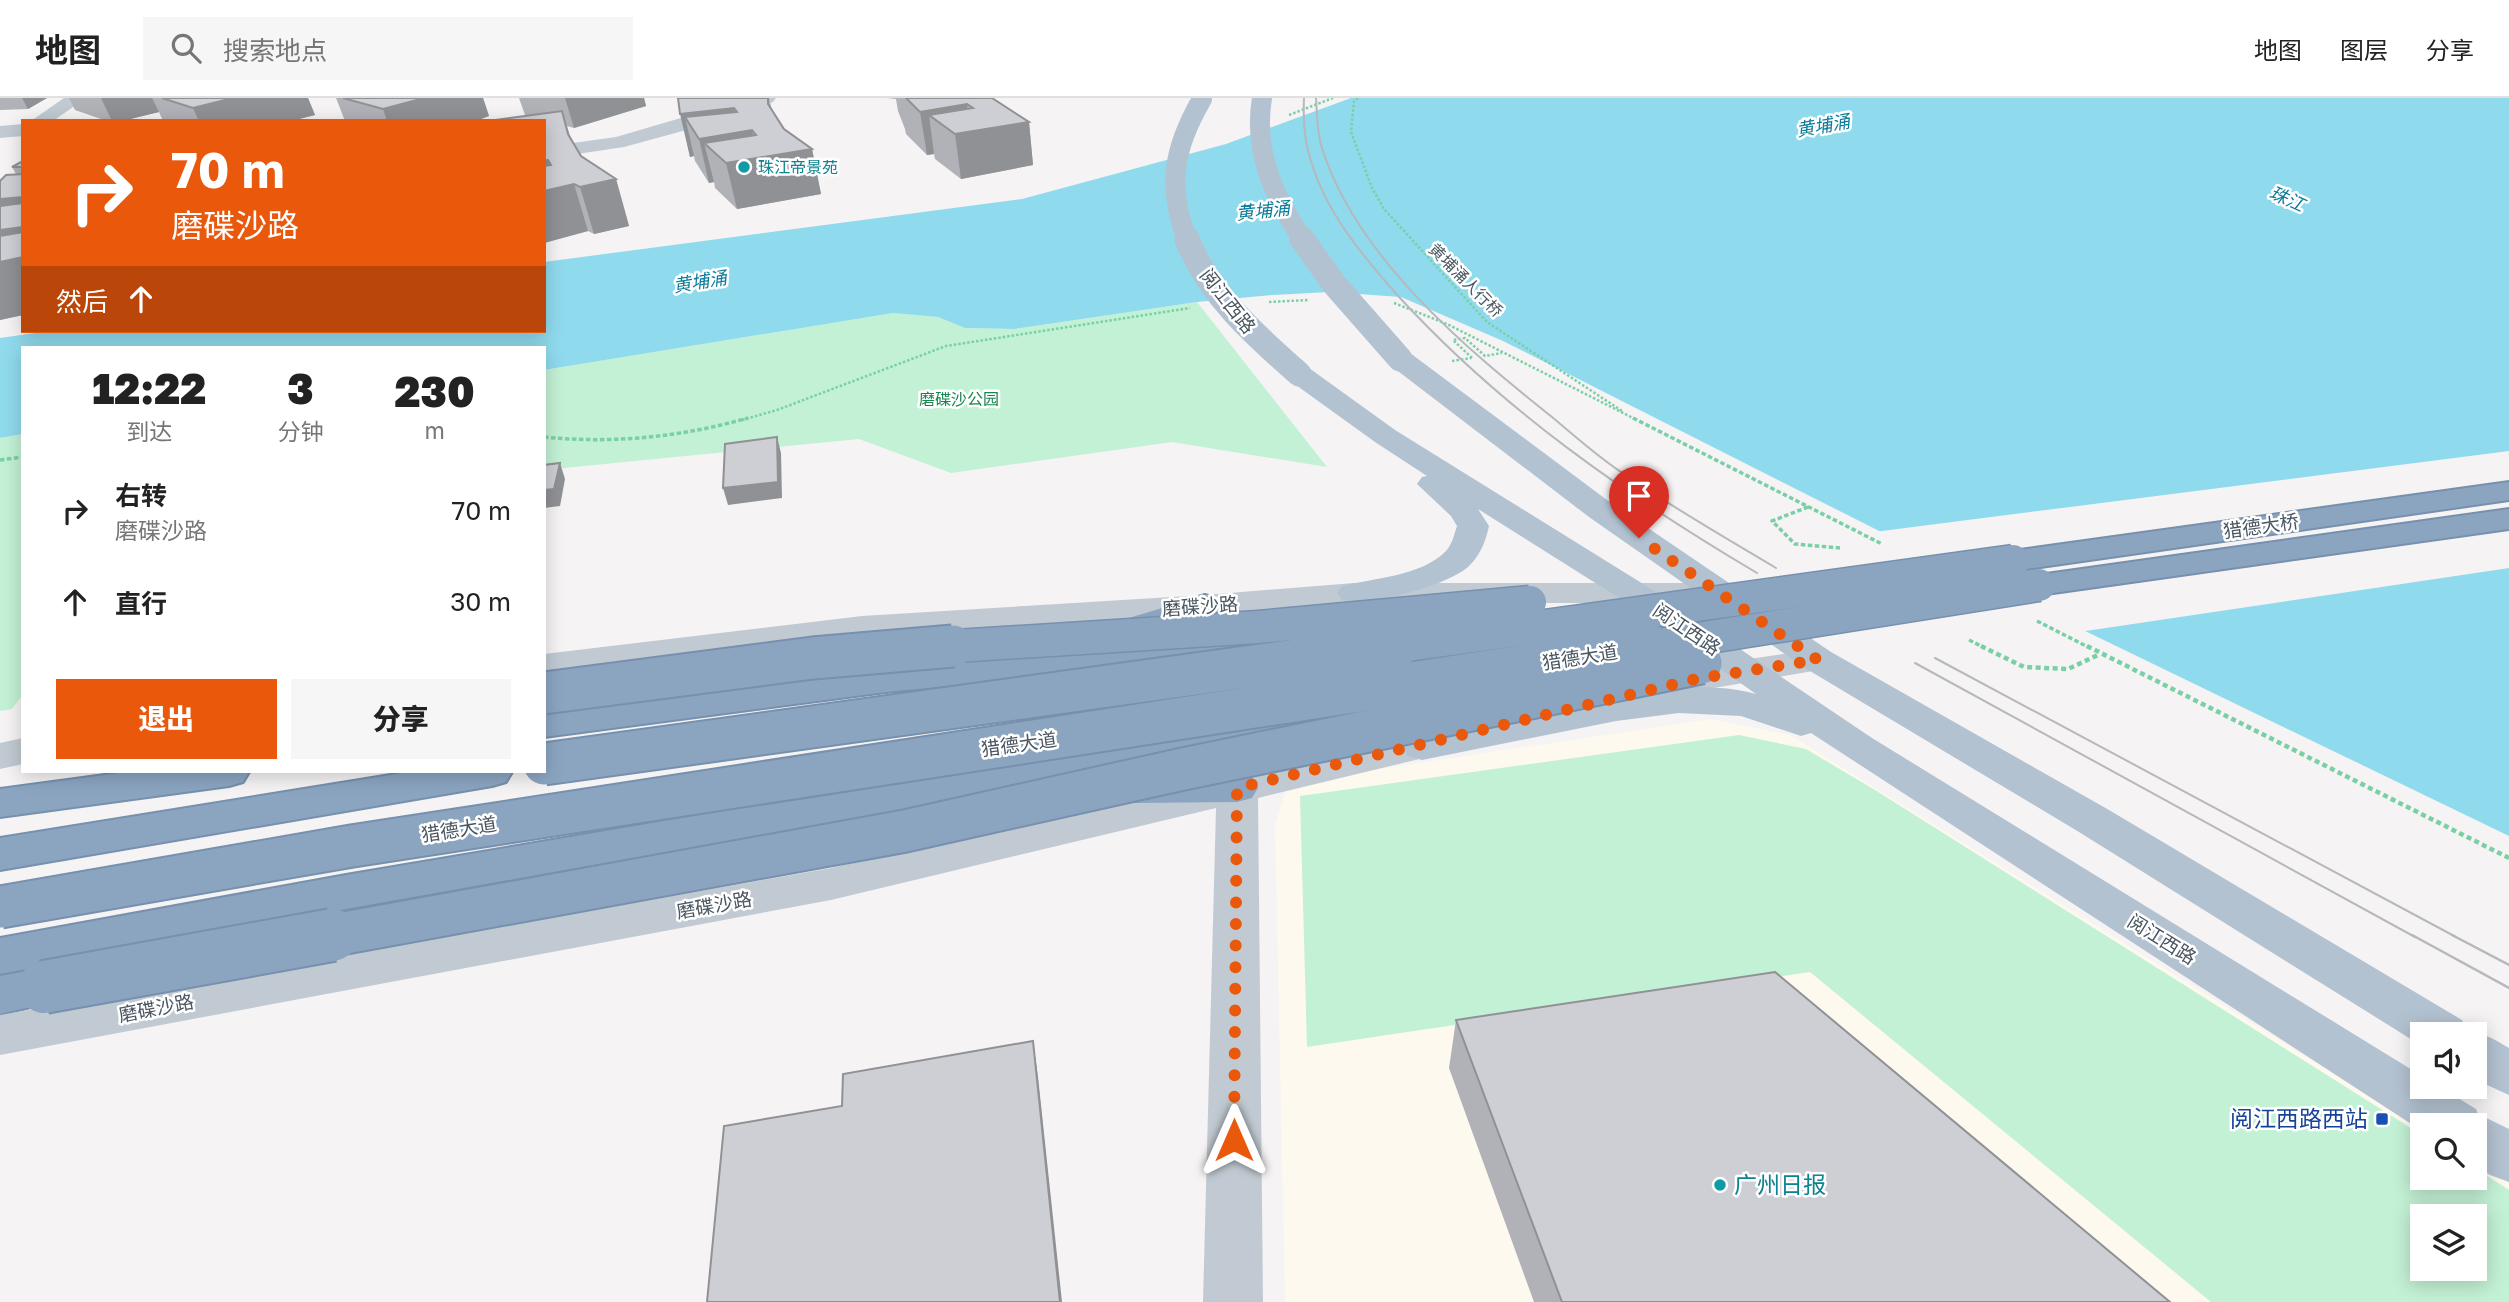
<!DOCTYPE html>
<html lang="zh">
<meta charset="utf-8">
<style>
:root{--surface:#fff;--page:#f6f6f6;--text:#222;--muted:#767676;--line:#e0e0e0;--accent:#ea580c}
body{margin:0;font-family:"Golos Text","Noto Sans SC",sans-serif;background:var(--page);color:var(--text);height:100vh;display:flex;flex-direction:column;font-size:26px;white-space:nowrap}
*{box-sizing:border-box;margin:0}
p{font-size:23px;color:var(--muted)}
.icon{flex:none;width:38px;height:38px;fill:none;stroke:currentColor;stroke-width:2;stroke-linecap:round;stroke-linejoin:round}
.map{position:relative;flex:1;overflow:hidden}
.details{position:absolute;left:21px;top:248px;width:525px;height:427px;display:flex;flex-direction:column;background:var(--surface);border-radius:0px;box-shadow:0 4px 18px #0003}
.details>*{flex:none}
.top-card{position:absolute;left:21px;top:21px;width:525px;height:214px;border-radius:0px;box-shadow:0 4px 18px #0003;background:#ea580c;color:#fff;overflow:hidden}
.tools{position:absolute;left:2410px;top:924px;display:grid;gap:14px}
.tools a{display:grid;place-items:center;width:77px;height:77px;border-radius:0px;background:var(--surface);box-shadow:0 4px 18px #0003;font-size:35px}
.pin{position:absolute;display:grid;place-items:center;width:60px;height:60px;color:#fff;margin:-72px -30px;border-radius:50% 50% 50% 0;rotate:-45deg;box-shadow:0 0 7px #0007}
.pin .icon{rotate:45deg}
.me{position:absolute;width:77px;margin:-38px;rotate:0deg;stroke-linejoin:round;filter:drop-shadow(0 0 5px #0008)}
.turn{display:flex;align-items:center;gap:24px;height:147px;padding:0 35px;font-size:32px}
.turn .icon{width:91px;height:91px;stroke-width:2.5}
.turn b{display:block;font-size:49px;line-height:60px}
.then{display:flex;align-items:center;height:66px;padding:0 35px;background:#0003;gap:14px;font-size:26px}
.eta{display:flex;justify-content:space-evenly;align-items:center;height:119px;text-align:center}
.eta b{font-size:42px;font-weight:800;line-height:49px}
.action{display:flex;gap:14px;margin-top:auto;padding:14px 35px}
.action a{flex:1;height:80px;border-radius:0px;background:var(--accent);color:#fff;font-size:28px;font-weight:800;line-height:80px;text-align:center}
.action a+a{background:var(--page);color:var(--text)}
ul{padding:0;list-style:none}
li{display:flex;align-items:center;gap:21px;height:91px;padding:0 35px}
li div{flex:1}
li b{display:block;font-size:26px}
li em{font-style:normal}
header{display:flex;align-items:center;gap:42px;box-sizing:border-box;height:98px;padding:0 35px;background:var(--surface);border-bottom:2px solid var(--line)}
header strong{font-size:33px}
nav{display:flex;gap:38px;margin-inline-start:auto;font-size:24px}
.search{width:490px;height:63px;background:var(--page);display:flex;align-items:center;gap:18px;box-sizing:border-box;padding:0 24px;border-radius:0px;color:var(--muted);font-size:26px}
.map>svg:first-child{display:block}
</style>
<header>
<strong>地图</strong>
<div class="search"><svg class="icon" aria-label="search" viewBox="0 0 24 24"><circle cx="10" cy="10" r="6"/><path d="M15 15l6 6"/></svg>搜索地点</div>
<nav><a>地图</a><a>图层</a><a>分享</a></nav>
</header>
<div class="map">
<svg width="2509" height="1204" viewBox="0 0 2509 1204">
<rect width="100%" height="100%" fill="#f5f3f3"/>
<path fill="#fdf9ef" fill-rule="evenodd" d="M1711,621L1790,637L2422,1031V1080H2474L2475,1063L2509,1085V1204H1285L1275,727L1286,691L1359,674ZM2422,1118H2474V1171H2422Z"/>
<g fill="#c3f1d5" fill-rule="evenodd">
<path d="M1197,204L1327,369L1172,344L951,375L859,341L544,372V272L893,215L938,219L965,230L1015,231Z"/>
<path d="M23,336V596L12,611L0,613V340Z"/>
<path d="M1739,637L1806,651L1875,692L2422,1037V1080H2474L2475,1070L2509,1092V1204H2211L1810,874L1307,949L1300,698ZM2422,1118H2474V1171H2422Z"/>
</g>
<path fill="#90daee" d="M1351,0H2509V738L1901,444L1503,243L1401,199L1330,194L1273,197L1197,204L1015,231L965,230L938,219L893,215L544,272V250H23V336L0,340V240L49,233H544V164L1022,101L1226,46Z"/>
<path fill="#f5f3f3" d="M2509,353V470L2079,534L1874,434Z"/>
<g fill="none" stroke-linecap="round" stroke-linejoin="round">
<g stroke="#7690ad" stroke-width="4">
<g id="highway">
<path d="M2509,384V402L2013,473L2001,470L1996,463L2001,456L2013,453Z"/>
<path d="M2509,411V431L2039,497L2027,494L2022,487L2027,480L2039,477Z"/>
<path d="M1205,497L1217,501L1223,508L1217,515L1122,545L1109,542L1104,534L1109,526Z"/>
<path d="M1290,534C1326,543 1348,556 1363,591L1344,624L1283,644L346,811L0,876V840L346,777L1277,619L1316,606L1325,591C1317,572 1307,563 1288,556L886,594L544,639V613L886,570Z"/>
<path d="M127,674H249L243,684L229,688L0,719V691Z"/>
<path d="M409,674H512L506,684L492,688L0,772V740Z"/>
<path d="M1237,676L1252,680L1258,690L1252,700L1237,704L1135,705L1120,701L1114,691L1120,681L1135,677Z"/>
<path d="M44,870L61,876L68,889L61,902L0,916V878Z"/>
</g>
</g>
<g stroke="#7ad0a6" stroke-width="2.5" stroke-dasharray="2.5 2" stroke-linecap="butt">
<path d="M1358,0L1354,3L1351,34L1372,90L1384,111L1487,224L1622,313"/>
<path d="M1289,17L1333,0"/>
<path d="M1269,204L1309,202"/>
<path d="M1394,205L1447,226L1637,322"/>
<path d="M1472,260L1453,242L1465,240L1485,258L1502,255"/>
<path d="M1452,263L1471,260"/>
<path d="M742,322L777,312L946,248L1190,210"/>
</g>
<g stroke="#7ad0a6" stroke-width="3.5" stroke-dasharray="4.5 2.5" stroke-linecap="butt">
<path d="M1633,320L1882,446"/>
<path d="M544,339C613,346 681,339 748,320"/>
<path d="M0,362L23,359"/>
<path d="M1808,409L1772,423L1795,446L1840,450"/>
<path d="M2037,523L2090,550"/>
<path d="M1969,542L1985,550"/>
</g>
<g stroke="#7ad0a6" stroke-width="4.5" stroke-dasharray="5 3.5" stroke-linecap="butt">
<path d="M1981,548L2024,569L2068,571L2100,556"/>
<path d="M2087,548L2509,760"/>
</g>
<g fill="#c1cad2" fill-rule="evenodd">
<path d="M64,0H86L53,23H31Z"/>
<path d="M749,0H776L773,4L712,25L624,49L544,61V49L616,39Z"/>
<path d="M23,26V38L0,40V28Z"/>
<path d="M1354,485H1713L1725,488L1730,495L1725,502L1713,505H1354L1205,519L862,540L544,578V556L862,518L1205,497Z"/>
<path d="M1818,551L1831,554L1837,562L1831,570L1702,592L1666,601L1653,597L1647,589L1653,581L1701,568Z"/>
<path d="M1455,627L1469,631L1475,640L1469,649L1258,700L1263,1204H1203L1216,710L831,802L0,957V917L831,770Z"/>
<path d="M23,640V666L0,671V645Z"/>
</g>
<g fill="#b3c2d1" fill-rule="evenodd">
<path d="M1400,253L1410,255L1611,405L1831,554L2109,712L2462,922L2469,936C2483,933 2497,943 2509,950V997L2474,981V936H2422V948L2079,734L1805,570L1589,419L1390,267L1387,261L1390,255Z"/>
<path d="M1299,268L1309,270L1395,332L1648,489L1872,640L2422,978V989H2440L2476,1011L2478,1016L2509,1031V1084L2490,1077L2474,1067V1027H2422V1033L1811,635L1801,638L1741,618L1679,615L1616,623L1422,662L1408,658L1402,649L1408,640C1447,629 1488,623 1528,615C1600,602 1683,577 1756,596L1624,503L1478,411L1489,428C1486,442 1481,456 1470,467C1451,487 1368,509 1342,502L1337,495L1342,488C1374,480 1422,478 1446,453C1452,447 1454,437 1457,428L1451,418L1417,386L1422,379L1427,378L1375,344L1289,282L1285,276L1289,270Z"/>
</g>
<use href="#highway" fill="#8ba5c1" fill-rule="evenodd"/>
<g stroke="#b5b8bd" stroke-width="2">
<path d="M1304,0C1303,21 1304,43 1311,63C1326,115 1365,161 1400,200C1503,312 1627,398 1757,475"/>
<path d="M1316,0C1317,15 1317,33 1321,47C1354,157 1465,250 1552,319C1576,339 1600,361 1627,378C1675,411 1726,440 1776,470"/>
<path d="M1935,560L2456,839"/>
<path d="M1915,565L2415,839"/>
</g>
<g stroke="#b5b8bd" stroke-width="2.5">
<path d="M2412,837L2509,890"/>
<path d="M2452,837L2509,867"/>
</g>
<g stroke="#7690ad" stroke-width="35" stroke-linecap="butt">
<g id="highway-bridge-far2">
<path d="M924,550L1258,529L1530,504"/>
<path d="M1386,550L2013,463"/>
<path d="M1640,550L2039,487"/>
</g>
</g>
<g stroke="#7690ad" stroke-width="45" stroke-linecap="butt">
<g id="highway-bridge-far1">
<path d="M544,595L813,560L953,548"/>
<path d="M544,666L1398,548"/>
<path d="M0,809L352,748L1651,548"/>
<path d="M323,839L905,733L1183,671L1701,565"/>
</g>
</g>
<g stroke="#7690ad" stroke-width="56" stroke-linecap="butt">
<path id="highway-bridge" d="M44,889L332,837"/>
</g>
<g stroke="#b3c2d1" stroke-width="20">
<path d="M1262,0C1253,53 1274,99 1303,142"/>
<path d="M1187,142C1167,88 1173,51 1202,1"/>
</g>
<g stroke="#b3c2d1" stroke-width="25">
<path d="M1187,141C1208,196 1256,238 1299,276"/>
<path d="M1302,141L1335,187L1400,261"/>
</g>
<use href="#highway-bridge-far2" stroke="#8ba5c1" stroke-width="32"/>
<use href="#highway-bridge-far1" stroke="#8ba5c1" stroke-width="41"/>
<use href="#highway-bridge" stroke="#8ba5c1" stroke-width="52"/>
</g>
<g fill="#b0b2b7">
<path d="M0,0H47L28,11L0,12Z"/>
<path d="M69,0H308L315,17L299,21L300,23H163L159,14L122,23H107L75,12Z"/>
<path d="M336,0H483L489,18L478,22V23H345Z"/>
<path d="M519,0H644L646,8L574,30L567,28L571,41L581,58L616,81L629,128L594,136L588,133L544,145L528,18L525,17Z"/>
<path d="M678,0H769L772,12L784,31L812,51L821,96L737,111L715,90L714,84L709,85L695,63L694,58L690,59Z"/>
<path d="M887,0H992L1029,24L1033,67L961,81L935,61L934,56L927,57L906,36L905,31L898,13L896,1Z"/>
<path d="M23,63V217L0,222V83L16,76L12,69Z"/>
<path d="M1456,922L2170,1204H1534L1449,970Z"/>
</g>
<g fill="#909195">
<path d="M22,0H47L28,11Z"/>
<path d="M101,0H152L159,14L122,23H112Z"/>
<path d="M233,0H308L315,17L299,21L300,23H199L193,10Z"/>
<path d="M424,0H483L489,18L478,22V23H387L383,11Z"/>
<path d="M565,0H644L646,8L574,30Z"/>
<path d="M967,6L970,34L1029,24L1033,67L961,81L955,36L929,17L934,56L927,57L920,14Z"/>
<path d="M734,10L739,34L752,32L758,60L812,51L821,96L737,111L726,65L704,45L714,84L709,85L699,41L685,19L694,58L690,59L680,16Z"/>
<path d="M548,62L557,90L574,86L588,133L544,145V63Z"/>
<path d="M616,81L629,128L594,136L580,89Z"/>
<path d="M23,99V217L0,222V101Z"/>
<path d="M777,339L781,355L782,400L728,407L723,390Z"/>
<path d="M560,365L565,381L560,408L544,410V392Z"/>
<path d="M1033,943L1038,979L1062,1204H1060Z"/>
</g>
<g fill="#cdcfd5" stroke="#909195" stroke-width="2">
<path d="M162,0H233L193,10Z"/>
<path d="M343,0H424L383,11Z"/>
<path d="M678,0H768V6L784,31L812,51L726,65L704,45L756,37L752,32L699,41L685,19L737,14L734,10L680,16Z"/>
<path d="M906,0H992L1029,24L955,36L929,17L973,10L967,6L920,14Z"/>
<path d="M562,13L568,36L581,58L616,81L580,89L574,86L544,93V68L551,67L548,62L544,63V23H488Z"/>
<path d="M23,63V69H12Z"/>
<path d="M23,76V99L0,101V83L6,77Z"/>
<path d="M23,105V129L0,132V108Z"/>
<path d="M23,134V159L0,164V138Z"/>
<path d="M777,339L778,384L723,390L725,346Z"/>
<path d="M560,365L554,391L544,392V367Z"/>
<path d="M1775,874L2170,1204H1562L1456,922Z"/>
<path d="M1033,943L1060,1204H707L724,1028L842,1008L843,976Z"/>
</g>
<g fill="none" stroke-linecap="round" stroke-linejoin="round">
<path stroke="#ea580c" stroke-width="12" stroke-dasharray="0 21.6" d="M1234,1042L1237,690L1701,580L1818,562L1639,440"/>
</g>
<g fill="#0f9aa8" stroke="#fff" stroke-width="2.5">
<circle cx="744" cy="69" r="7"/>
<circle cx="1720" cy="1087" r="7"/>
</g>
<rect fill="#1a4fb4" stroke="#fff" stroke-width="2.5" x="2375" y="1014" width="14" height="14" rx="3.5"/>
<g text-anchor="middle" stroke-width="5" stroke-linejoin="round" paint-order="stroke">
<g font-size="16" fill="#0d838f" stroke="#fff" text-anchor="start">
<text x="758" y="75">珠江帝景苑</text>
</g>
<g font-size="16" fill="#4a5661" stroke="#fff">
<text transform="translate(1466 182) rotate(45)" y="6">黄埔涌人行桥</text>
</g>
<g font-size="16" fill="#17864f" stroke="#fff">
<text x="959" y="307">磨碟沙公园</text>
</g>
<g font-size="18" font-style="italic" fill="#0c7c9b" stroke="#fff">
<text transform="translate(1823 28) rotate(-10)" y="6">黄埔涌</text>
<text transform="translate(2287 101) rotate(24)" y="6">珠江</text>
<text transform="translate(1263 113) rotate(-6)" y="6">黄埔涌</text>
<text transform="translate(700 184) rotate(-9)" y="6">黄埔涌</text>
</g>
<g font-size="19" fill="#4a5661" stroke="#fff">
<text transform="translate(1228 203) rotate(52)" y="7">阅江西路</text>
<text transform="translate(2261 428) rotate(-8)" y="7">猎德大桥</text>
<text transform="translate(1200 508) rotate(-4)" y="7">磨碟沙路</text>
<text transform="translate(1687 531) rotate(34)" y="7">阅江西路</text>
<text transform="translate(1580 559) rotate(-9)" y="7">猎德大道</text>
<text transform="translate(1019 646) rotate(-8)" y="7">猎德大道</text>
<text transform="translate(459 731) rotate(-9)" y="7">猎德大道</text>
<text transform="translate(714 807) rotate(-10)" y="7">磨碟沙路</text>
<text transform="translate(2162 841) rotate(32)" y="7">阅江西路</text>
<text transform="translate(156 910) rotate(-11)" y="7">磨碟沙路</text>
</g>
<g font-size="23" fill="#164399" stroke="#fff" text-anchor="end">
<text x="2368" y="1029">阅江西路西站</text>
</g>
<g font-size="23" fill="#0d838f" stroke="#fff" text-anchor="start">
<text x="1734" y="1095">广州日报</text>
</g>
</g>
</svg>
<div class="tools">
<a><svg class="icon" aria-label="sound" viewBox="0 0 24 24"><path d="M4 9h4l5-4v14l-5-4H4zM17 9q2 3 0 6"/></svg></a>
<a><svg class="icon" aria-label="search" viewBox="0 0 24 24"><circle cx="10" cy="10" r="6"/><path d="M15 15l6 6"/></svg></a>
<a><svg class="icon" aria-label="layers" viewBox="0 0 24 24"><path d="M12 4l9 5-9 5-9-5zM3 14l9 5 9-5"/></svg></a>
</div>
<div class="pin" style="left:1639px;top:440px;background:#d93025"><svg class="icon" aria-label="arrive" viewBox="0 0 24 24"><path d="M6 21V4h12l-3 4 3 4H6"/></svg></div>
<svg class="me" style="left:1234px;top:1042px" viewBox="-20 -20 40 40"><path d="M0-17L14 15 0 8-14 15z" fill="#ea580c" stroke="#fff" stroke-width="4"/></svg>
<div class="top-card">
<div class="turn"><svg class="icon" aria-label="right" viewBox="0 0 24 24"><path d="M7 20v-9h11M14 6l5 5-5 5"/></svg><div><b>70 m</b>磨碟沙路</div></div>
<div class="then">然后<svg class="icon" aria-label="ahead" viewBox="0 0 24 24"><path d="M12 20V5M6 11l6-6 6 6"/></svg></div>
</div>
<section class="details">
<div class="eta">
<div><b>12:22</b><p>到达</p></div>
<div><b>3</b><p>分钟</p></div>
<div><b>230</b><p>m</p></div>
</div>
<ul>
<li><svg class="icon" aria-label="right" viewBox="0 0 24 24"><path d="M7 20v-9h11M14 6l5 5-5 5"/></svg><div><b>右转</b><p>磨碟沙路</p></div><em>70 m</em></li>
<li><svg class="icon" aria-label="ahead" viewBox="0 0 24 24"><path d="M12 20V5M6 11l6-6 6 6"/></svg><div><b>直行</b></div><em>30 m</em></li>
</ul>
<div class="action"><a>退出</a><a>分享</a></div>
</section>
</div>
